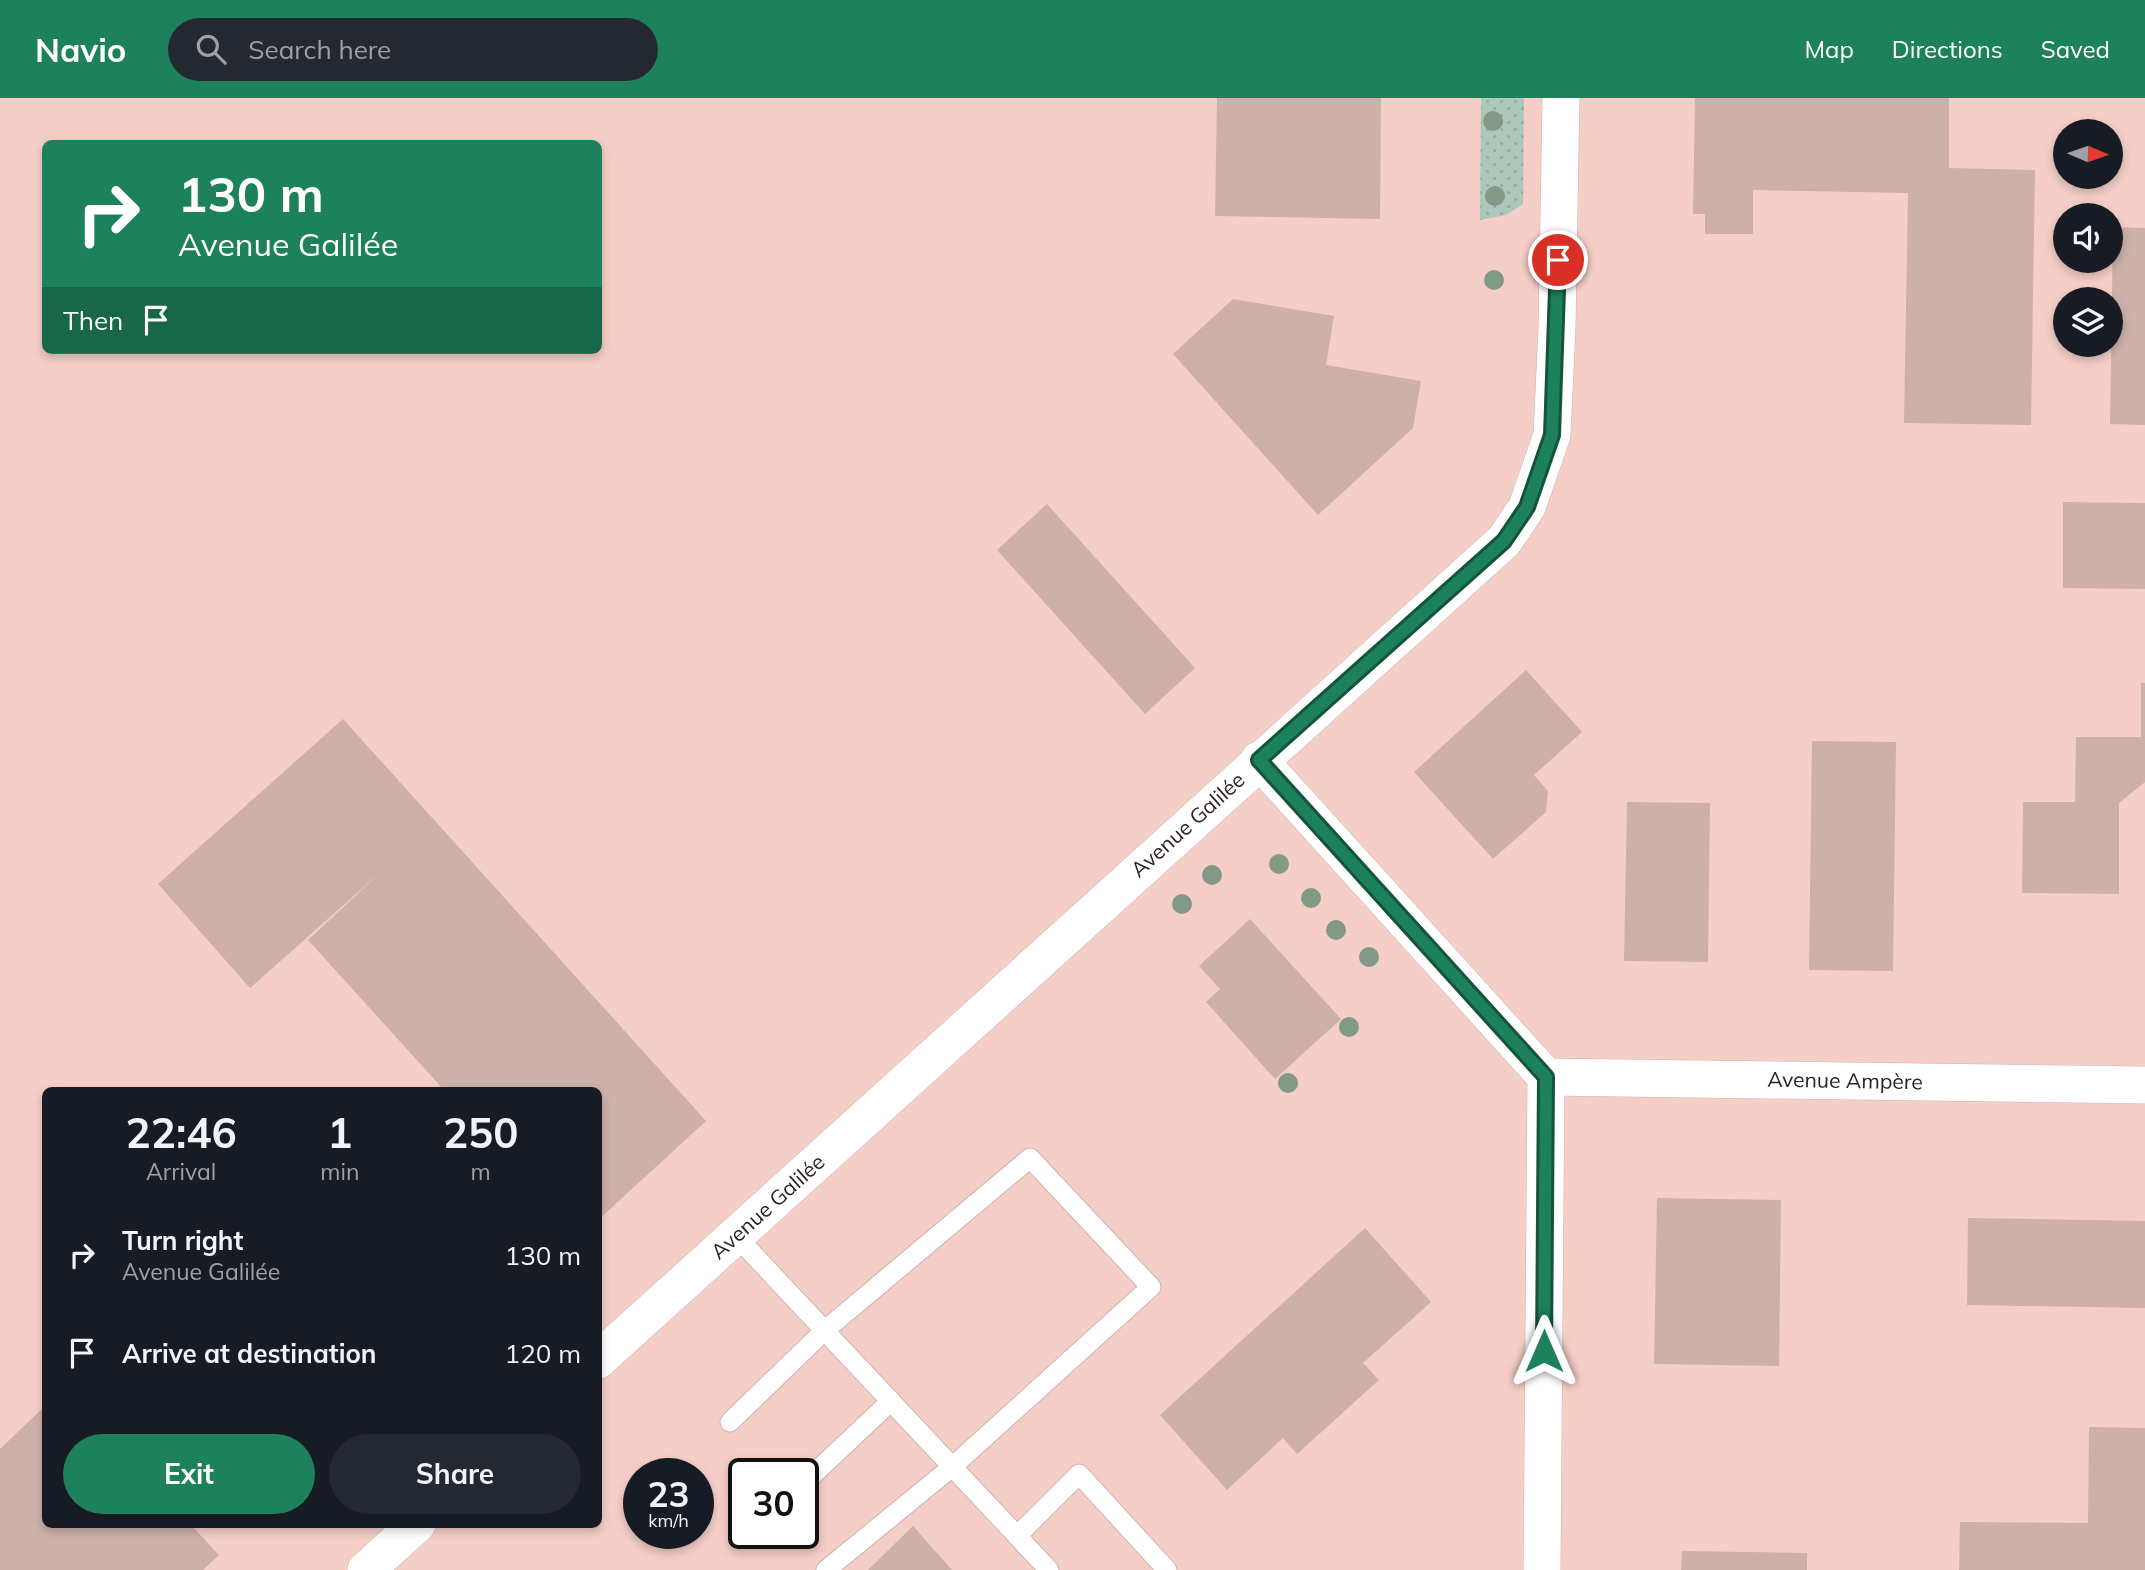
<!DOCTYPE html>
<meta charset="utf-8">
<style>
:root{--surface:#171b24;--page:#242831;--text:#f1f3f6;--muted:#9ea1a6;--accent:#1d815b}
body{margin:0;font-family:Mulish,sans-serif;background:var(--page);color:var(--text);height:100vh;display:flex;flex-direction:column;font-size:26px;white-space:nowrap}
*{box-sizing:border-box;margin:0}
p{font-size:23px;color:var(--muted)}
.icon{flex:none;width:38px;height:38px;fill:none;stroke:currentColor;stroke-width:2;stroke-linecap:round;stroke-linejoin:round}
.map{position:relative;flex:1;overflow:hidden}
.panel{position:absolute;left:42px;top:989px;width:560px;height:441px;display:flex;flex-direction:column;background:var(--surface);border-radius:10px;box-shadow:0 4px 10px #0003}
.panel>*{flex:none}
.guide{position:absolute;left:42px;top:42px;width:560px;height:214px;border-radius:10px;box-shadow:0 4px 10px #0003;background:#1d815b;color:#fff;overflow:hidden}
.needle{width:46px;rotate:92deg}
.tools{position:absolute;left:2053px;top:21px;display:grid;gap:14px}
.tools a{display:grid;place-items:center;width:70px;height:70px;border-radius:50%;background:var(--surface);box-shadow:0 4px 10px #0003;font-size:35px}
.speed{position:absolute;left:623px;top:1360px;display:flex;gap:14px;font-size:35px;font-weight:700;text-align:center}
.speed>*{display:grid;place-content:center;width:91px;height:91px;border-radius:50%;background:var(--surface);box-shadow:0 4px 10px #0003;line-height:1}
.speed small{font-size:18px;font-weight:400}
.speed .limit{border:4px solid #111;border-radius:10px;background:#fff;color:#111}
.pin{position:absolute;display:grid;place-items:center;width:60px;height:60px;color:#fff;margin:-30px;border:4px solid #fff;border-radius:50%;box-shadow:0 2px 7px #0007}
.me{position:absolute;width:77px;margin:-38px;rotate:0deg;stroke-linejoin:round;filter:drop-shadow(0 0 5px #0008)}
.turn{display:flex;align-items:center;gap:24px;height:147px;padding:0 21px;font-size:32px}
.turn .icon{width:91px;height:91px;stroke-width:2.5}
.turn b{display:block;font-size:49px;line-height:60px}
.then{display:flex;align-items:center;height:66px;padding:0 21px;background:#0003;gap:14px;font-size:26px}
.eta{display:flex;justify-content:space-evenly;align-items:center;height:119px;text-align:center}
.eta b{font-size:42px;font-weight:700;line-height:49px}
.primary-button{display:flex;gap:14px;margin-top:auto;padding:14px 21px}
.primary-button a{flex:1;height:80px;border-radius:42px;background:var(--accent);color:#fff;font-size:28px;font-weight:700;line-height:80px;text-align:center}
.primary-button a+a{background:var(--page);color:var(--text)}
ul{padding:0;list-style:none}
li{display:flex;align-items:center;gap:21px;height:98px;padding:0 21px}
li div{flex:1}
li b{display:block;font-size:26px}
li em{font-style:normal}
header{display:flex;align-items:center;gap:42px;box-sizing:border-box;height:98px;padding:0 35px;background:var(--accent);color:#fff}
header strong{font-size:33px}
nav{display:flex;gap:38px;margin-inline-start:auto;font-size:24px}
.search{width:490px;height:63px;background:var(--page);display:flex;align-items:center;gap:18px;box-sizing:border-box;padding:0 24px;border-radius:38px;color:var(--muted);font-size:26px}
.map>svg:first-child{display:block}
</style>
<header>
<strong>Navio</strong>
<div class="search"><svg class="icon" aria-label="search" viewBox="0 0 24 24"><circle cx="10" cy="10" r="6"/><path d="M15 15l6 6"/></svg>Search here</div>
<nav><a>Map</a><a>Directions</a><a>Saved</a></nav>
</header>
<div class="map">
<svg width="2145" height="1472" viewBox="0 0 2145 1472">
<defs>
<pattern id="grass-dots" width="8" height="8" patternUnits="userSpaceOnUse" patternTransform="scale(1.75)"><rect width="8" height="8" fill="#adc8ba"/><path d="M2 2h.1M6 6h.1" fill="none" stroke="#95aca0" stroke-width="1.8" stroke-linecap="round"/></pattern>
</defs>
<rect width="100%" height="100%" fill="#fdded8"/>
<path fill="#f5cec7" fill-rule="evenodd" d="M0,0H2145V1472H0ZM2065,33H2110V79H2065ZM46,46H598V252H46ZM2065,117H2110V163H2065ZM2065,201H2110V247H2065ZM46,992H598V1426H46ZM639,1376H698V1435H639ZM744,1376H803V1435H744Z"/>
<path fill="url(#grass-dots)" d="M1481,0H1524L1523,106L1506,117L1480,122Z"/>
<g fill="#cdb0aa">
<path d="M1217,0H1381L1380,121L1215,118Z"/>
<path d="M1695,0H1949V70L2035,72L2031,327L1904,325L1908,95L1753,92V136H1705V116H1693Z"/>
<path d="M2113,129L2145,130V327L2110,326Z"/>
<path d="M1233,201L1334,218L1326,267L1421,283L1413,330L1318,417L1173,256Z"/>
<path d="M2063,404L2145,405V491L2063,490Z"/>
<path d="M1047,406L1195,570L1145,616L997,452Z"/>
<path d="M1526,572L1582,634L1534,677L1548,693L1546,714L1493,761L1414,674Z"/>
<path d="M2141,585H2145V684L2119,705V796L2022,795L2023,704H2075L2076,639H2141Z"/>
<path d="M343,621L706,1023L598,1122V992H444L308,842L382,773L250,890L158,786Z"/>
<path d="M1812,643L1896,644L1893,873L1809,872Z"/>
<path d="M1627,704L1710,705L1708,864L1624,863Z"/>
<path d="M1250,821L1341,921L1275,981L1206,904L1220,891L1199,868Z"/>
<path d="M1657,1100L1781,1102L1779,1268L1654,1266Z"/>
<path d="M1968,1120L2145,1123V1210L1967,1207Z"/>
<path d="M1365,1130L1431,1204L1363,1265L1379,1282L1297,1356L1283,1340L1227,1392L1160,1317Z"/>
<path d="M46,1307V1426H190L219,1457L203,1472H0V1351Z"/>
<path d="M2089,1329L2145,1330V1472H1959L1960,1424L2088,1425Z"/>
<path d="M913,1428L952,1472H868Z"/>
<path d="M1682,1453L1807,1455V1472H1681Z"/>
</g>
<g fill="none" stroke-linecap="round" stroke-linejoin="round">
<g stroke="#d0b2ad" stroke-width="21">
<g id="service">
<path d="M736,1138L1049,1472"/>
<path d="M730,1324L824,1233L1030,1060L1151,1189L952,1369L826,1472"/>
<path d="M803,1386L891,1303"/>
<path d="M1017,1438L1079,1376L1167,1472"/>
</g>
</g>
<g stroke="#d0b2ad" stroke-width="38">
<g id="minor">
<path d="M1259,662L1546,979L1542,1472"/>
<path d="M1546,979L2145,987"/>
<path d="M598,1262L1504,443L1527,409L1552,337L1557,229L1561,0"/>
<path d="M366,1472L417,1426"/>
</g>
</g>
<use href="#service" stroke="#fff" stroke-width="19"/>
<use href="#minor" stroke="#fff" stroke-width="37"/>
</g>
<g fill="#829987">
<circle cx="1493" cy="23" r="10"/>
<circle cx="1495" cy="98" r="10"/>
<circle cx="1494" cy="182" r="10"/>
<circle cx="1279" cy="766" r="10"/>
<circle cx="1212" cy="777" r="10"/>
<circle cx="1311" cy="800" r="10"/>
<circle cx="1182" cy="806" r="10"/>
<circle cx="1336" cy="832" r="10"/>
<circle cx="1369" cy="859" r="10"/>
<circle cx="1349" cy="929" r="10"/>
<circle cx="1288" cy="985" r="10"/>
</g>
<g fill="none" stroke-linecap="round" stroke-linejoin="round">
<g stroke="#13543b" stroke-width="18">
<path id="route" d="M1544,1253L1546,979L1259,662L1504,443L1527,409L1552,337L1558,162"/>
</g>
<use href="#route" stroke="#1d815b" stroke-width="12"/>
</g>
<g text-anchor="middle" stroke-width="5" stroke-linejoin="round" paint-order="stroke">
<g font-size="21" fill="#2d2220" stroke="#fff">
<text transform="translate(1188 727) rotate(-42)" y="7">Avenue Galilée</text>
<text transform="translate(1845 983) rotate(1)" y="7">Avenue Ampère</text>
<text transform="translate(768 1109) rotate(-42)" y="7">Avenue Galilée</text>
</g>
</g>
</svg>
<div class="tools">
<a><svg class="needle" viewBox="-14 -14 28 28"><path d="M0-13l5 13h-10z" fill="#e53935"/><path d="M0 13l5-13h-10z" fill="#9ea1a6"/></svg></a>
<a><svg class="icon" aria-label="sound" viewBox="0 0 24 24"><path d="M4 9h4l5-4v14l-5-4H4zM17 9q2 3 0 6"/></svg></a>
<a><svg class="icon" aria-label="layers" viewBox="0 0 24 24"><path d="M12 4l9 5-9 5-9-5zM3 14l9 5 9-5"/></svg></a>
</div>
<div class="speed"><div>23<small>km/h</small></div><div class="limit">30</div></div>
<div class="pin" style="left:1558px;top:162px;background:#d93025"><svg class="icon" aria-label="arrive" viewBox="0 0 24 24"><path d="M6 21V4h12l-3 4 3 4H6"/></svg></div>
<svg class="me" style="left:1544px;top:1253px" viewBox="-20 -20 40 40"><path d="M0-17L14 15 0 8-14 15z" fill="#1d815b" stroke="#fff" stroke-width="4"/></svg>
<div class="guide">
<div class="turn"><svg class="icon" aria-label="right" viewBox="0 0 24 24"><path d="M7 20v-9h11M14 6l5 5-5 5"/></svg><div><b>130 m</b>Avenue Galilée</div></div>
<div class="then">Then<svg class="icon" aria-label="arrive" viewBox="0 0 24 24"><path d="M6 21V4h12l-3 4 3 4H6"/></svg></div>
</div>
<section class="panel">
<div class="eta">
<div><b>22:46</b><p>Arrival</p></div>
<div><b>1</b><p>min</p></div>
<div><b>250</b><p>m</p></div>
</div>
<ul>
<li><svg class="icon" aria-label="right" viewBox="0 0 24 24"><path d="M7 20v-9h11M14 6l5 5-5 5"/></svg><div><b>Turn right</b><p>Avenue Galilée</p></div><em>130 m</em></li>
<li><svg class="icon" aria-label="arrive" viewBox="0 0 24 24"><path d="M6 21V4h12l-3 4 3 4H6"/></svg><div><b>Arrive at destination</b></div><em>120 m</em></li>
</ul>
<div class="primary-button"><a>Exit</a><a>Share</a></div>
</section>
</div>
